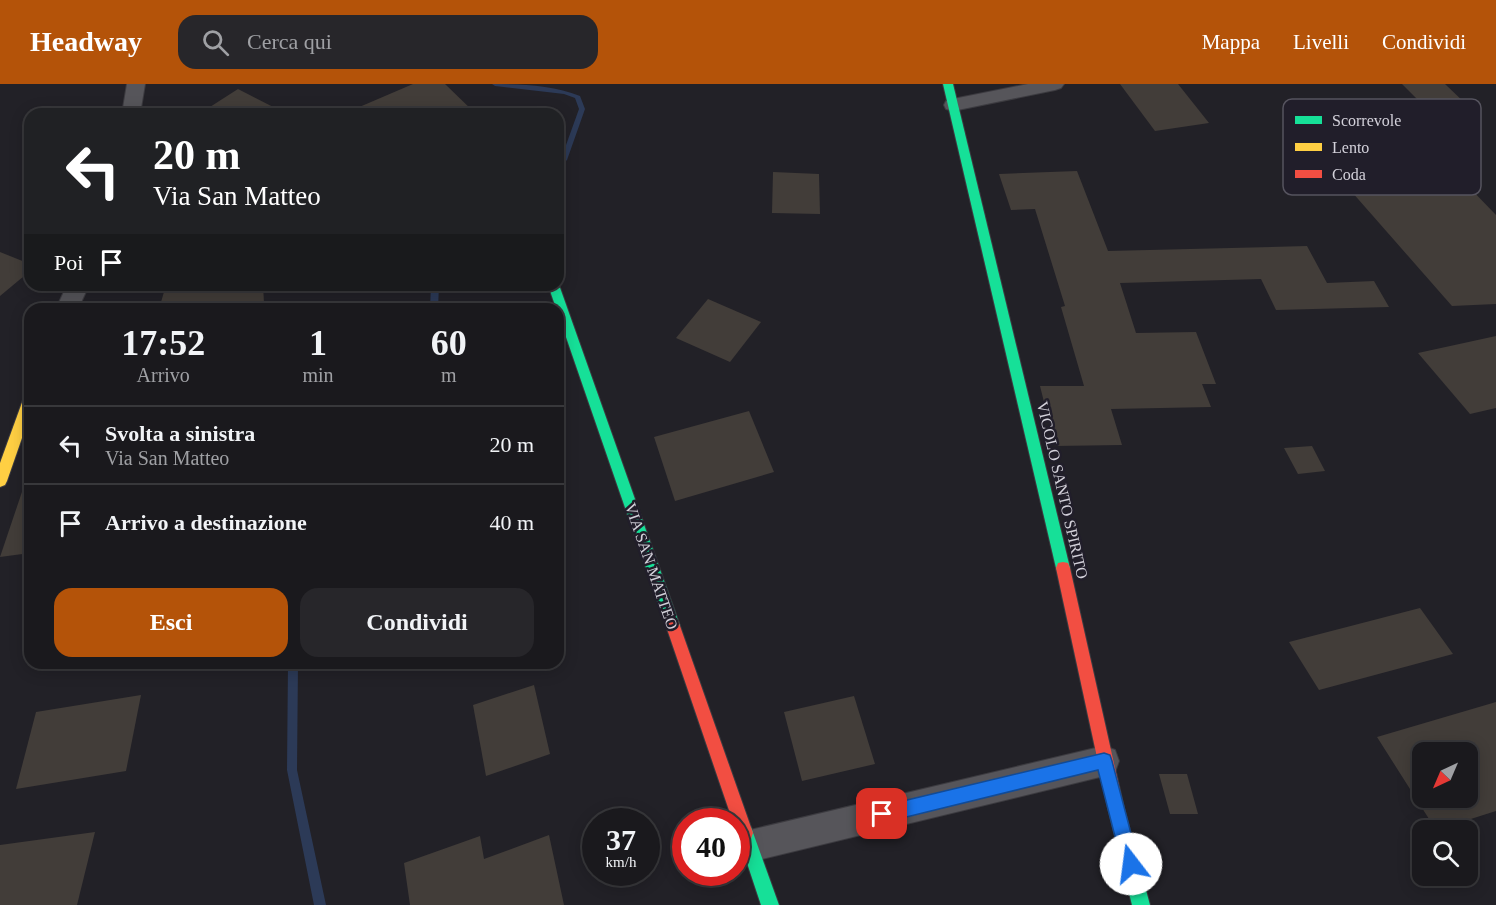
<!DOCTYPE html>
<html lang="it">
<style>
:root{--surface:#1a191d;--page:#27262a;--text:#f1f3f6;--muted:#9fa0a4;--line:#38383b;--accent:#b45309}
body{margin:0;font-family:Georgia,serif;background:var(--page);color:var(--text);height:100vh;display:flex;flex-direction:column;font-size:22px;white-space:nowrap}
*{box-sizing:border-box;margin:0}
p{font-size:20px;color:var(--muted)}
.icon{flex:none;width:33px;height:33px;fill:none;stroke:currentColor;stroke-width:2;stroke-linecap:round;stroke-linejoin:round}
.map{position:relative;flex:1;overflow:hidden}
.details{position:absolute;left:24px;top:219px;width:540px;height:366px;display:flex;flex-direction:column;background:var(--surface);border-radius:18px;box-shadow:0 3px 15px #0003,0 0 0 2px var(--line)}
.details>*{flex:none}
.guide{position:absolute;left:24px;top:24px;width:540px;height:183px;border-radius:18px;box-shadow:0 3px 15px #0003,0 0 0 2px var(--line);background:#202124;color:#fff;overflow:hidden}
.needle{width:39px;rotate:224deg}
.tools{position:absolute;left:1412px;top:658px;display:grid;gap:12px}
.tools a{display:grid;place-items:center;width:66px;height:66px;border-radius:12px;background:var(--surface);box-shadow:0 3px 15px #0003,0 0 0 2px var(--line);font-size:30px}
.speed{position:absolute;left:582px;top:724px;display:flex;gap:12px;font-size:30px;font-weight:700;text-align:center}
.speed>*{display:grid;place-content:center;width:78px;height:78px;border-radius:50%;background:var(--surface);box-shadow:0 3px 15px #0003,0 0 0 2px var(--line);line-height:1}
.speed small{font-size:15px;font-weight:400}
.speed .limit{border:9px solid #d22;background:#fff;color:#111}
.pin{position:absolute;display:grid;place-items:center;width:51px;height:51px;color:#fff;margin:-26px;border-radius:12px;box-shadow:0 3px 9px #0006}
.me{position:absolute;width:66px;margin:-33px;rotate:345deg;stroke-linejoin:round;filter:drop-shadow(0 0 4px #0008)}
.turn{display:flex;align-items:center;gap:21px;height:126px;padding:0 30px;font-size:27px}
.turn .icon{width:78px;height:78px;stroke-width:2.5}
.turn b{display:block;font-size:42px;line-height:51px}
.then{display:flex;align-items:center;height:57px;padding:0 30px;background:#0003;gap:12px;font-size:22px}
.eta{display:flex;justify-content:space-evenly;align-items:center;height:102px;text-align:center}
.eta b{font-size:36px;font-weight:700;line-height:42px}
.button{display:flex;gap:12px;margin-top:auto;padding:12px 30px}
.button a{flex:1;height:69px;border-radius:18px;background:var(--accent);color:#fff;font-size:24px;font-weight:700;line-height:69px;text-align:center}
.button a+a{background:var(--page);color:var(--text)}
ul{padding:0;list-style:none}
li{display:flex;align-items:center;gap:18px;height:78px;padding:0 30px;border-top:2px solid var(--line)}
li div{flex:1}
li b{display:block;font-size:22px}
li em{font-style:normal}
header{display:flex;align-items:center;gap:36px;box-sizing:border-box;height:84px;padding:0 30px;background:var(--accent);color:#fff}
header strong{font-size:28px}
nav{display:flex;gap:33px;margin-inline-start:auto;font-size:21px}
.search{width:420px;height:54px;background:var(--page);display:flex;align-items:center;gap:15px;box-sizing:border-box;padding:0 21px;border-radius:18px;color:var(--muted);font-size:22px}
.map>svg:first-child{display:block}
</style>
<header>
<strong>Headway</strong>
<div class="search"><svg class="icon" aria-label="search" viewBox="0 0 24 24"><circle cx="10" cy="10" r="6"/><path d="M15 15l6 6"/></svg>Cerca qui</div>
<nav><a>Mappa</a><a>Livelli</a><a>Condividi</a></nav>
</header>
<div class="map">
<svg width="1496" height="821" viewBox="0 0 1496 821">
<rect width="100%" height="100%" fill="#222127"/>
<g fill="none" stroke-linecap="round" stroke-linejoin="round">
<g fill="#2c3a57" fill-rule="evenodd">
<path d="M492,0C521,0 553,1 580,12L585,25L567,76L558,84V78L561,75L579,25L575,14L564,10L495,2Z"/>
<path d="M431,201H439L438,225H430Z"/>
<path d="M288,579H298L297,686L326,821H314L287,686Z"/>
</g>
</g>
<g fill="#423d39" fill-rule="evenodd">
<path d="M413,0H445L476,30H343Z"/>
<path d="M1120,0H1178L1209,39L1155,47Z"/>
<path d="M1402,0H1445L1468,22L1429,27Z"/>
<path d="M238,5L287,30H199Z"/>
<path d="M1403,35L1496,131V220L1452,222L1301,50Z"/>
<path d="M1077,87L1108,167L1307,162L1327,199L1374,197L1389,223L1276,226L1261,195L1120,199L1136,249L1196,248L1216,300H1202L1211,323L1111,325L1122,361L1055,362L1040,302H1084L1061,223L1065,222L1035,125L1011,126L999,90Z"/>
<path d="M773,88L819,90L820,130L772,129Z"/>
<path d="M0,168L30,180V187L0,212Z"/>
<path d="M166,201H263L264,219L197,225H159Z"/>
<path d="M708,215L761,238L730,278L676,254Z"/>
<path d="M1496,252V324L1470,330L1418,269Z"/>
<path d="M749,327L774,388L675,417L654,353Z"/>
<path d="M1312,362L1325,387L1298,390L1284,364Z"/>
<path d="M26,396H30V469L0,473Z"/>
<path d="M1420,524L1453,570L1319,606L1289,558Z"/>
<path d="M534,601L550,670L486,692L473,621Z"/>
<path d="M141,611L126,687L16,705L36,628Z"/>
<path d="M854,612L875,680L802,697L784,628Z"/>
<path d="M1496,618V727L1436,746L1377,653ZM1422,669H1467V714H1422Z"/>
<path d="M1159,690H1187L1198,730H1170Z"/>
<path d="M95,748L77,821H0V761Z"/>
<path d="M549,751L564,821H410L404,779L480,752L484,775Z"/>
</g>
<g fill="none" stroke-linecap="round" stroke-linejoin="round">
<g stroke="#3c3b40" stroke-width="2">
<g id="street">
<path d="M127,0H145L140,30H122Z"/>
<path d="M1028,0H1064L1061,4L1055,6L953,27L946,25L944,21L946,17L953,15Z"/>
<path d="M67,201H89L78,225H56Z"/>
<path d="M1104,662L1115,666L1119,677L1115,688L1104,692L750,778L739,773L736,768L739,751L750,746Z"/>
</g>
</g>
<g stroke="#3c3b40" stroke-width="2">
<g id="fast">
<path d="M943,0H953L1070,484L1068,489L1063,490L1058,489L1056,484Z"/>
<path d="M558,198L680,542L678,547L673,549L668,547L666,542L548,201H558Z"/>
<path d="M1116,716L1122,718L1124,724L1150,821H1132L1108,724L1110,718Z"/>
<path d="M745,741L751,743L779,821H761L737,749L739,743Z"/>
</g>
</g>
<g stroke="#3c3b40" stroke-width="2">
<path id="slow" d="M30,308V331L7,397L5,401L0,403V379L24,313Z"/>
</g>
<g stroke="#3c3b40" stroke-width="2">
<g id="jam">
<path d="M1063,478L1068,479L1070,484L1124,724L1122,730L1116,732L1110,730L1108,724L1056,484L1058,479Z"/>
<path d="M673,535L678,537L680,542L753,749L751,755L745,757L739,755L736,738H733L666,542L668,537Z"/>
</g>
</g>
<use href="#street" fill="#56555a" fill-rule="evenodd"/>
<use href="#fast" fill="#16e098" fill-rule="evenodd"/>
<use href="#slow" fill="#ffcf43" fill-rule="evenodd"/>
<use href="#jam" fill="#f24e42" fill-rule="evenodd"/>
</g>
<path fill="#1a73e8" stroke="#114b97" stroke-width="1.5" d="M1104,669L1110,671L1112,677L1139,780L1137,786L1131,788L1125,786L1122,780L1098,686L882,739L877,736L874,730L877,724L882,722Z"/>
<g text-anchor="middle" stroke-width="5" stroke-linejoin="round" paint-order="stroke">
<g font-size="16" fill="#d3d1da" stroke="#211e2a">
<text transform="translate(1063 406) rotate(77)" y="6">VICOLO SANTO SPIRITO</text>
<text transform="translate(652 482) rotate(71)" y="6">VIA SAN MATTEO</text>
</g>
</g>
<rect x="1283" y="15" width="198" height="96" rx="9" fill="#211e2a" stroke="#56545f" stroke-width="1.5"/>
<rect x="1295" y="32" width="27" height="8" fill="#16e098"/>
<rect x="1295" y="59" width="27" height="8" fill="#ffcf43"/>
<rect x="1295" y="86" width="27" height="8" fill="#f24e42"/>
<g font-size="16" fill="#d3d1da">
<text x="1332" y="42">Scorrevole</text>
<text x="1332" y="69">Lento</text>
<text x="1332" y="96">Coda</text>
</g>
</svg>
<div class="tools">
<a><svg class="needle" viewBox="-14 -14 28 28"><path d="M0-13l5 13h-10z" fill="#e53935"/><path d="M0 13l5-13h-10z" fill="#9fa0a4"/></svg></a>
<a><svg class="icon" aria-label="search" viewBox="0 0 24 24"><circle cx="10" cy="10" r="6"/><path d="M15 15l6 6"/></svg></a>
</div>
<div class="speed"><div>37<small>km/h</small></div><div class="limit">40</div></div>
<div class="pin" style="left:882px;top:730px;background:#d93025"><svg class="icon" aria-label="arrive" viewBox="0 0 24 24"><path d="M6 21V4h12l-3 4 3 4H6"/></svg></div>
<svg class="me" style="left:1131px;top:780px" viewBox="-20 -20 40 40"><circle r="19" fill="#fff"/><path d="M0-13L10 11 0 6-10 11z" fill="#1a73e8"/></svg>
<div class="guide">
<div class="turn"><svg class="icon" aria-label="left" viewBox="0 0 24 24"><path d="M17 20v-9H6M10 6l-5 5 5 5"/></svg><div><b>20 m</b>Via San Matteo</div></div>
<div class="then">Poi<svg class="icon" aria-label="arrive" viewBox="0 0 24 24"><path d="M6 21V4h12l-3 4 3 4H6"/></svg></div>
</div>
<section class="details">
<div class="eta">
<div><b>17:52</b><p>Arrivo</p></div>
<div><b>1</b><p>min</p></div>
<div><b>60</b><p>m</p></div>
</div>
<ul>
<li><svg class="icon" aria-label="left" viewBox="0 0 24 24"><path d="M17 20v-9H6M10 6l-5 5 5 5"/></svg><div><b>Svolta a sinistra</b><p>Via San Matteo</p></div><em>20 m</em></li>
<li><svg class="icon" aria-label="arrive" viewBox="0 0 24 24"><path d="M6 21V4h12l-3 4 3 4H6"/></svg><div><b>Arrivo a destinazione</b></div><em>40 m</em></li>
</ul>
<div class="button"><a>Esci</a><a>Condividi</a></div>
</section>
</div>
